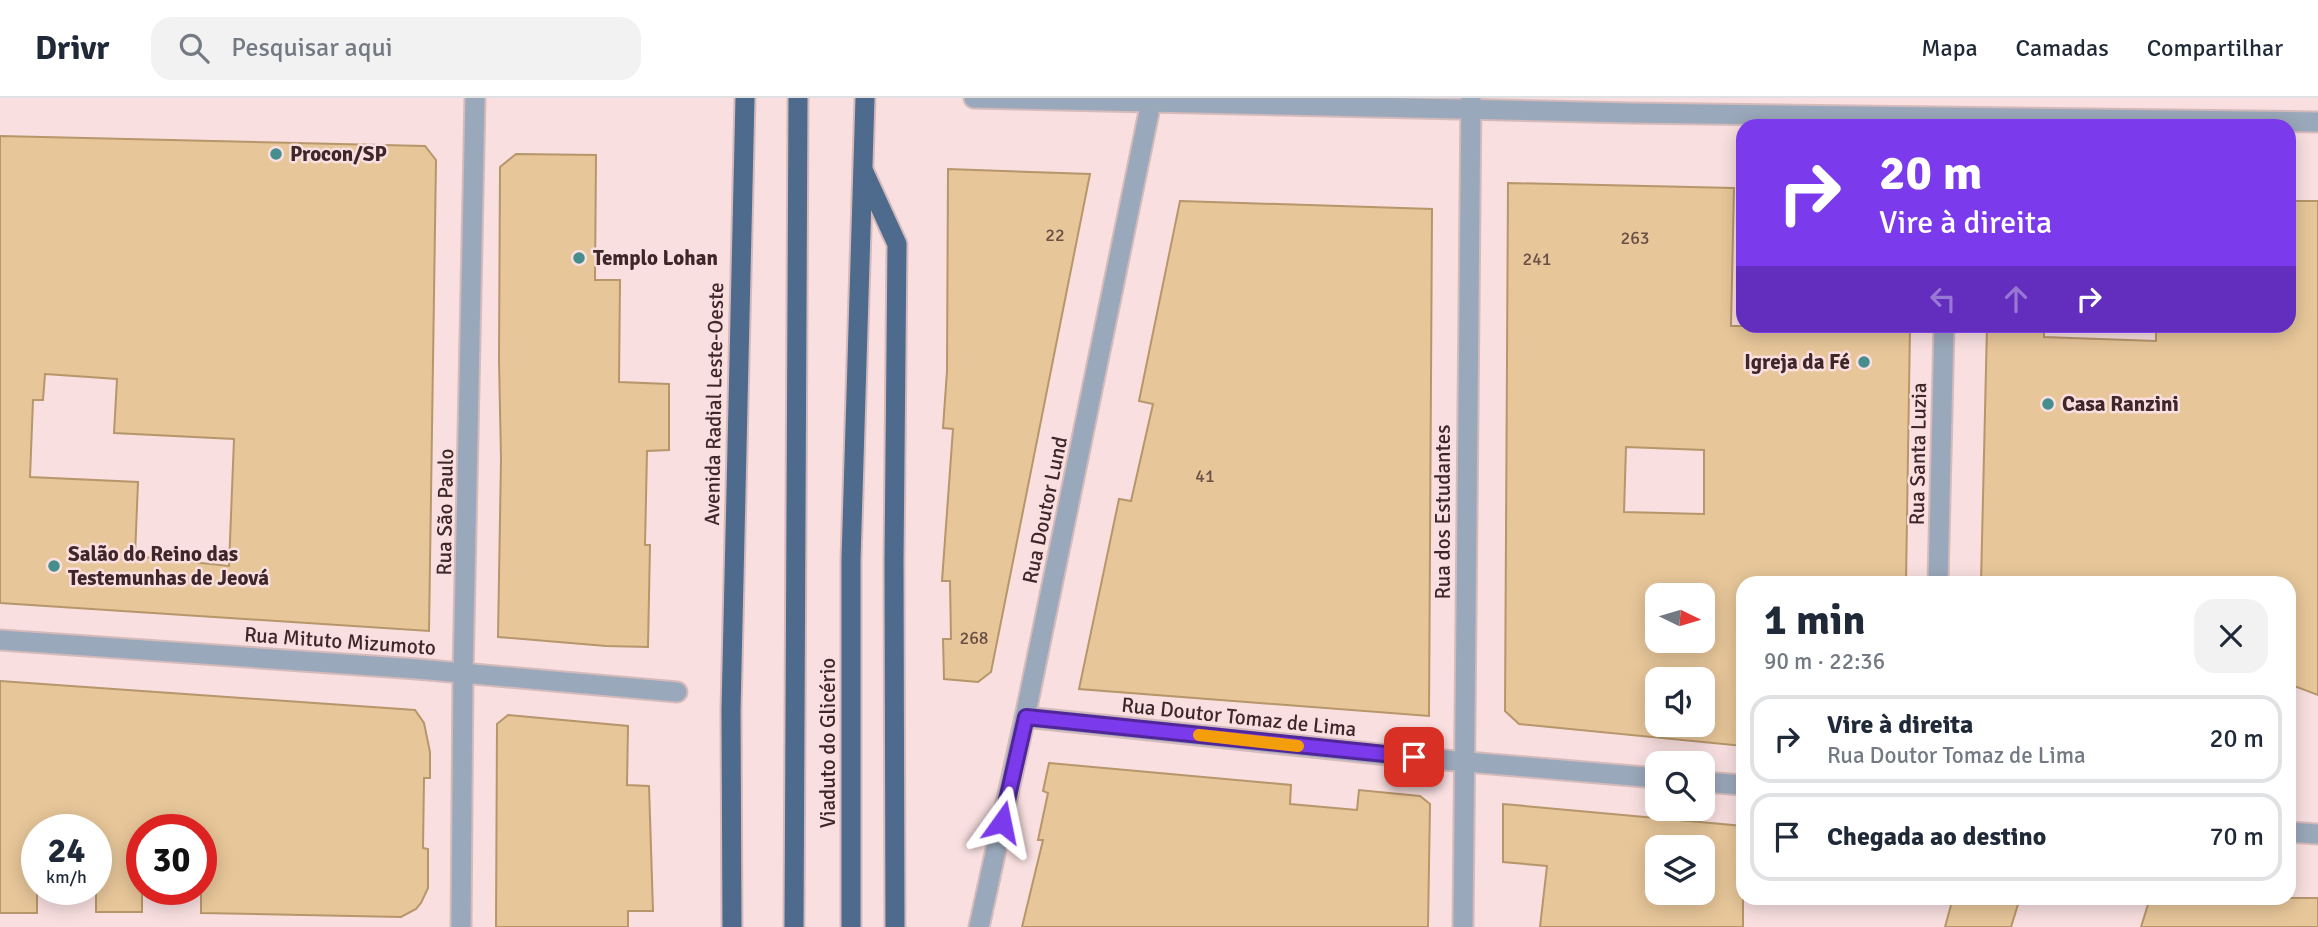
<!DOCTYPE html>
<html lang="pt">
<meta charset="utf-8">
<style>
:root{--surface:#fff;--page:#f2f2f3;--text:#1f2937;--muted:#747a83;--line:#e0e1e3}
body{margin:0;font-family:Signika,sans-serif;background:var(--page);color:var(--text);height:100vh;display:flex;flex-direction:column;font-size:26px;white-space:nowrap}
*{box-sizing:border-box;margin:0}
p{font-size:23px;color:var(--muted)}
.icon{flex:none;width:38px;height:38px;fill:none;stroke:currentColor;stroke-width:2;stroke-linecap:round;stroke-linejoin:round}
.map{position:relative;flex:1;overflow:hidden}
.side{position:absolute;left:1736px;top:478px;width:560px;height:329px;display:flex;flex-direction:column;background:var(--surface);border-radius:21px;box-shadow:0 4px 18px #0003}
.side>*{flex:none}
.guide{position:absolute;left:1736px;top:21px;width:560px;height:214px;border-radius:21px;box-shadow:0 4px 18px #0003;background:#7c3aed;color:#fff;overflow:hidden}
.needle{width:46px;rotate:95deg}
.fabs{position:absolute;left:1645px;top:485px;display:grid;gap:14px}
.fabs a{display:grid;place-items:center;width:70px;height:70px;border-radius:14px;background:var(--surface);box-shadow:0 4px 18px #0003;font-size:35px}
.speed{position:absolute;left:21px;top:716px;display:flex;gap:14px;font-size:35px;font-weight:700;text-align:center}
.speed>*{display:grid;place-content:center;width:91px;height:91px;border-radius:50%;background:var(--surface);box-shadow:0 4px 18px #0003;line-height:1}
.speed small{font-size:18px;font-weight:400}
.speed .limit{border:10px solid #d22;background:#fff;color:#111}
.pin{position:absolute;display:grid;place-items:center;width:60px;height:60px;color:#fff;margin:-30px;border-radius:14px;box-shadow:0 4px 10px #0006}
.me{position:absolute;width:77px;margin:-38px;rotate:12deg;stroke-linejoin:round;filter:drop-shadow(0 0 5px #0008)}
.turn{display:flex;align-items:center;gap:24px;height:147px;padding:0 28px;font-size:32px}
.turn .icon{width:91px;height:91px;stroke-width:2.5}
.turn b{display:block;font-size:49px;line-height:60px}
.lanes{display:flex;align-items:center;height:66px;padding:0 28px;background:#0003;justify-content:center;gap:35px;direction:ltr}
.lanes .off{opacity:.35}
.round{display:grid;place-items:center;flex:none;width:74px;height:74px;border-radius:21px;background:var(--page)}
.overview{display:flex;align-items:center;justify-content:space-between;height:119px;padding:0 28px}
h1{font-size:42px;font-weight:700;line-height:52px}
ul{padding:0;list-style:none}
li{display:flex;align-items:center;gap:21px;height:88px;margin:0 14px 10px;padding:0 14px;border:4px solid var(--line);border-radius:21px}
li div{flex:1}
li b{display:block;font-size:26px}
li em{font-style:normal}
header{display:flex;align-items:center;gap:42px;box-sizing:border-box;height:98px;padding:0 35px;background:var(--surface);border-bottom:2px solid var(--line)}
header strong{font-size:33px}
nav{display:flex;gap:38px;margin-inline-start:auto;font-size:24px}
.search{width:490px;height:63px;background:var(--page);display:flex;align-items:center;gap:18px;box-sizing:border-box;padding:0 24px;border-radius:21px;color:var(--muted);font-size:26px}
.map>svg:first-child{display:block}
</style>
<header>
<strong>Drivr</strong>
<div class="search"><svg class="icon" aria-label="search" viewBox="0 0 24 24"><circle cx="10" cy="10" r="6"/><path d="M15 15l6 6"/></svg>Pesquisar aqui</div>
<nav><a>Mapa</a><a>Camadas</a><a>Compartilhar</a></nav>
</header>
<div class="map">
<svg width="2318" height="829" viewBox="0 0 2318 829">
<rect width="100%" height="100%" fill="#f9dfe0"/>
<g fill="#e7c699" stroke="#b6966a" stroke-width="2" fill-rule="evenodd">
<path d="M0,38L425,48L436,62L429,533L0,505ZM45,276L117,281L114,335L234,341L229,468L135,458L138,384L30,379L33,302H43Z"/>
<path d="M516,56L596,57L595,182H620L619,284L669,286V352L647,353L645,447H650L648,549L606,548L498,539L501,361L499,262L500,69Z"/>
<path d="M948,71L1090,76L991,574L978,584L944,581L943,541H951L950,483H942L953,331L943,330L947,273Z"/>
<path d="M1508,85L1734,90L1731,228H1910L1906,485H1743V648L1519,626L1505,613ZM1626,349L1704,352V416L1624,414ZM1657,497H1703V542H1657ZM1657,581H1703V626H1657Z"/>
<path d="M1180,103L1432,111L1429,618L1079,591L1119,401L1131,403L1153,306L1139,303Z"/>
<path d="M2289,103H2318V597L2289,586V485H1981L1987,228H2044V239L2156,243V228H2289Z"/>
<path d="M0,583L415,612L424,625L430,654V680H424L423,750L428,751V790L421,805L416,811L401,819L201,815V732H142V814H96V732H37V815H0Z"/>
<path d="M508,617L628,628L627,687L649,688L653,813H628V829H496L497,626Z"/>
<path d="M1049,665L1291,687L1290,706L1357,712L1359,692L1420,698L1430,706L1428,829H1022L1043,742H1038L1048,695L1043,693Z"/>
<path d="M1503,706L1743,728V829H1540L1547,768L1503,764ZM1657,749H1703V794H1657Z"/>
<path d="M1953,800H2020L2011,829H1945Z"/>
<path d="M2150,800H2318V829H2141Z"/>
</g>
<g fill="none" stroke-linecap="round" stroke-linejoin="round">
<g stroke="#d4babb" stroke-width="23">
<g id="minor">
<path d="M1938,485L1944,228"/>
<path d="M0,542L417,571L677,594"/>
<path d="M1025,619L1397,658L1657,680"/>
<path d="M1703,684L1743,687"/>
<path d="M2289,734L2318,736"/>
<path d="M461,829L463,575L475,0"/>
<path d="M979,829L1025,619L1151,4"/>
<path d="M1463,829L1471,0"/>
</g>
</g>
<g stroke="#d4babb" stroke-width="23">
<path id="tertiary" d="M974,0L1630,15L2318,24"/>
</g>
<g stroke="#d4babb" stroke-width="23">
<g id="trunk">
<path d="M864,74L897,146L894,463L895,829"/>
<path d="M732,829L731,612L745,0"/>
<path d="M794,829L798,0"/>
<path d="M851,829V461L865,0"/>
</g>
</g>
<use href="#minor" stroke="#9aa8bb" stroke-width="19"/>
<use href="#tertiary" stroke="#9aa8bb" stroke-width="19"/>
<use href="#trunk" stroke="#4e6a8d" stroke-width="19"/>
</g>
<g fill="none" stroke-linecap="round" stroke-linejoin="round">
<g stroke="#51269a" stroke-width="18">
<path id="route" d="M1002,724L1026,619L1414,659"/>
</g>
<use href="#route" stroke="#7c3aed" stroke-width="12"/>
<path stroke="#f59e0b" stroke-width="12" d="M1199,637L1298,648"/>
</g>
<g fill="#468e8e" stroke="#f9dfe0" stroke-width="2.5">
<circle cx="276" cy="56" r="7"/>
<circle cx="579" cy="160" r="7"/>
<circle cx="1864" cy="264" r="7"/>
<circle cx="2048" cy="306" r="7"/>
<circle cx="54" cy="468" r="7"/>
</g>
<g text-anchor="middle" stroke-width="5" stroke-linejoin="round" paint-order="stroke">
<g font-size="18" fill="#694f45">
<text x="1055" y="143">22</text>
<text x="1635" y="146">263</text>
<text x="1537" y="167">241</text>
<text x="1205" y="384">41</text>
<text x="974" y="546">268</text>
</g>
<g font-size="21" font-weight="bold" fill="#3f2729" stroke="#f9dfe0" text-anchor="start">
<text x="290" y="63">Procon/SP</text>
<text x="593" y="167">Templo Lohan</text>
<text x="1850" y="271" text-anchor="end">Igreja da Fé</text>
<text x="2062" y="313">Casa Ranzini</text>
<text x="68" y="463">Salão do Reino das<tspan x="68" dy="24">Testemunhas de Jeová</tspan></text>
</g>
<g font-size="21" fill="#3f2729" stroke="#f9dfe0">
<text transform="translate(714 306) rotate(-89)" y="7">Avenida Radial Leste-Oeste</text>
<text transform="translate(1918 356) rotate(-89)" y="7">Rua Santa Luzia</text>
<text transform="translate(1045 412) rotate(-78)" y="7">Rua Doutor Lund</text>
<text transform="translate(445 414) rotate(-89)" y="7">Rua São Paulo</text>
<text transform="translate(1443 414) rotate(-90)" y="7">Rua dos Estudantes</text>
<text transform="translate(340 543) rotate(4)" y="7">Rua Mituto Mizumoto</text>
<text transform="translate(1239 619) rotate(6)" y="7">Rua Doutor Tomaz de Lima</text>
<text transform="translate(828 645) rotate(-90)" y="7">Viaduto do Glicério</text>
</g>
</g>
</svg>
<div class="fabs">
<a><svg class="needle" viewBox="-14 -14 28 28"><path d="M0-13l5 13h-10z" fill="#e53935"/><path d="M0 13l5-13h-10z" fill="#747a83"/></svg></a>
<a><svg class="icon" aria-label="sound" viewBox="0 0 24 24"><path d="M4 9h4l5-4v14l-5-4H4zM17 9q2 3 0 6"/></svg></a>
<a><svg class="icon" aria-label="search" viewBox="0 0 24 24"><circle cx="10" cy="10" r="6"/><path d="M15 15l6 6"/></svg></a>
<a><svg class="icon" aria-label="layers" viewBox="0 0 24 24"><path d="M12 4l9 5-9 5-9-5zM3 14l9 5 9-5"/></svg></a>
</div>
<div class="speed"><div>24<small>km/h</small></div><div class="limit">30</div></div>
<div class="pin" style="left:1414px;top:659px;background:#d93025"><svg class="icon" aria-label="arrive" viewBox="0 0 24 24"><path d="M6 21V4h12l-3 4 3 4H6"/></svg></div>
<svg class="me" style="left:1002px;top:724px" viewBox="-20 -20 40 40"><path d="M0-17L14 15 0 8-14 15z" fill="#7c3aed" stroke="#fff" stroke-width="4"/></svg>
<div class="guide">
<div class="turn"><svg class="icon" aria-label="right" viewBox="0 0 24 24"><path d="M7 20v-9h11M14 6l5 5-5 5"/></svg><div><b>20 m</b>Vire à direita</div></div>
<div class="lanes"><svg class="icon off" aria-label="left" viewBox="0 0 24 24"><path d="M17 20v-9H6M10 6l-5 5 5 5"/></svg><svg class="icon off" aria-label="ahead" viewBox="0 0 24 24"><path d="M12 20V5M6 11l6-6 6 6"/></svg><svg class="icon" aria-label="right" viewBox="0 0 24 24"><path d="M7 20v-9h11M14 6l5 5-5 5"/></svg></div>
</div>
<section class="side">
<div class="overview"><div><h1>1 min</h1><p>90 m · 22:36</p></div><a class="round"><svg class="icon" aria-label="close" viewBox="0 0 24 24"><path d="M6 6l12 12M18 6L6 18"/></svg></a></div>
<ul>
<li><svg class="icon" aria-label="right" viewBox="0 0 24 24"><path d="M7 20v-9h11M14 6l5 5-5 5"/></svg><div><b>Vire à direita</b><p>Rua Doutor Tomaz de Lima</p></div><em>20 m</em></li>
<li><svg class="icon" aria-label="arrive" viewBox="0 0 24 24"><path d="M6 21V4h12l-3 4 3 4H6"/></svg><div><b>Chegada ao destino</b></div><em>70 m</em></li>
</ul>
</section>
</div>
